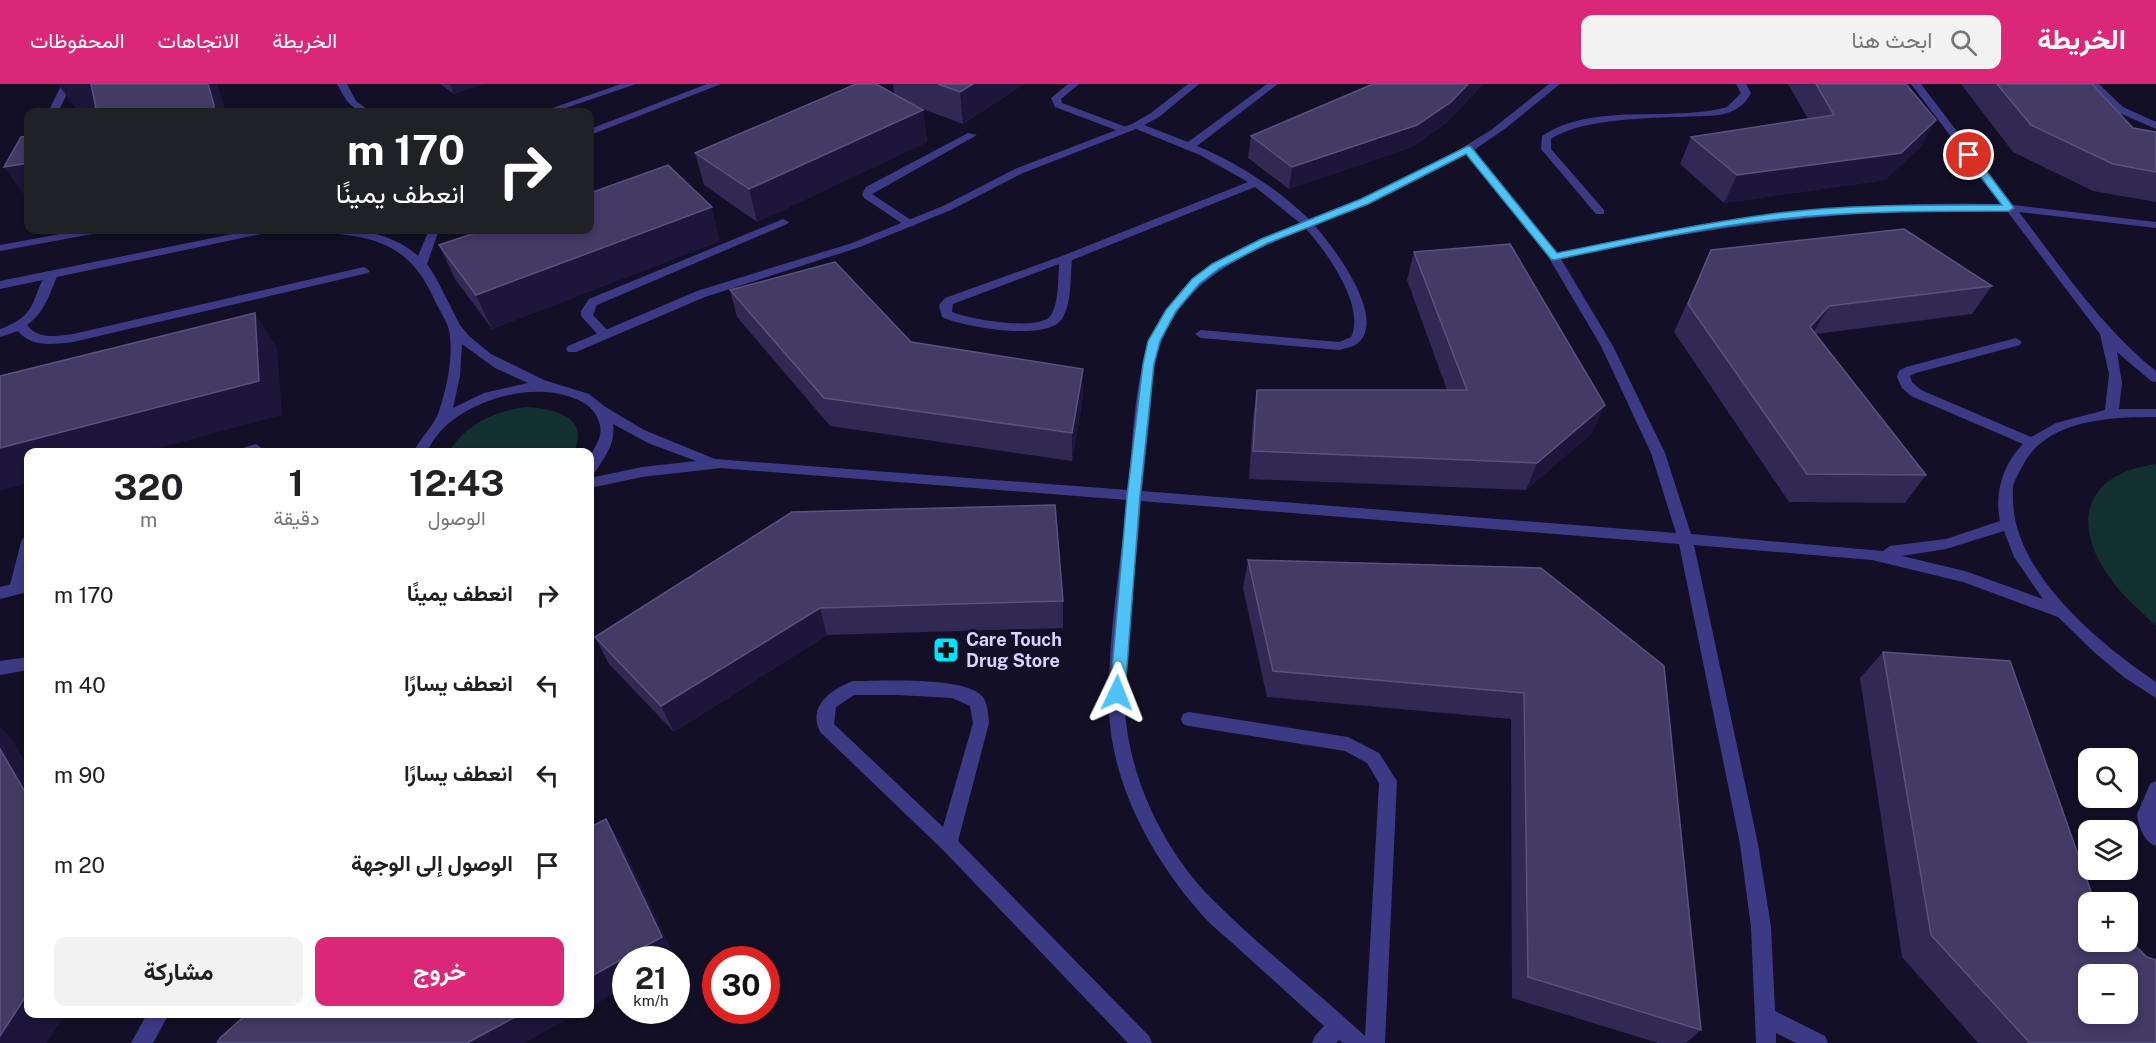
<!DOCTYPE html>
<html lang="ar">
<meta charset="utf-8">
<style>
:root{--surface:#fff;--page:#f2f2f2;--text:#202124;--muted:#757577;--accent:#db2777}
body{margin:0;font-family:"Public Sans",Vazirmatn,sans-serif;background:var(--page);color:var(--text);direction:rtl;height:100vh;display:flex;flex-direction:column;font-size:22px;white-space:nowrap}
*{box-sizing:border-box;margin:0}
p{font-size:20px;color:var(--muted)}
.icon{flex:none;width:33px;height:33px;fill:none;stroke:currentColor;stroke-width:2;stroke-linecap:round;stroke-linejoin:round}
.map{position:relative;flex:1;overflow:hidden;direction:ltr}
.drawer{position:absolute;left:24px;top:364px;width:570px;height:570px;display:flex;flex-direction:column;background:var(--surface);border-radius:12px;box-shadow:0 3px 9px #0003;direction:rtl}
.drawer>*{flex:none}
.top-card{position:absolute;left:24px;top:24px;width:570px;height:126px;border-radius:12px;box-shadow:0 3px 9px #0003;direction:rtl;background:#202124;color:#fff;overflow:hidden}
.buttons{position:absolute;left:2078px;top:664px;display:grid;gap:12px}
.buttons a{display:grid;place-items:center;width:60px;height:60px;border-radius:12px;background:var(--surface);box-shadow:0 3px 9px #0003;font-size:30px}
.speed{position:absolute;left:612px;top:862px;display:flex;gap:12px;font-size:30px;font-weight:700;text-align:center}
.speed>*{display:grid;place-content:center;width:78px;height:78px;border-radius:50%;background:var(--surface);box-shadow:0 3px 9px #0003;line-height:1}
.speed small{font-size:15px;font-weight:400}
.speed .limit{border:9px solid #d22;background:#fff;color:#111}
.pin{position:absolute;display:grid;place-items:center;width:51px;height:51px;color:#fff;margin:-26px;border:3px solid #fff;border-radius:50%;box-shadow:0 2px 6px #0007}
.me{position:absolute;width:66px;margin:-33px;rotate:2deg;stroke-linejoin:round;filter:drop-shadow(0 0 4px #0008)}
.turn{display:flex;align-items:center;gap:21px;height:126px;padding:0 30px;font-size:27px}
.turn .icon{width:78px;height:78px;stroke-width:2.5}
.turn b{display:block;font-size:42px;line-height:51px}
.eta{display:flex;justify-content:space-evenly;align-items:center;height:102px;text-align:center}
.eta b{font-size:36px;font-weight:700;line-height:42px}
.action{display:flex;gap:12px;margin-top:auto;padding:12px 30px}
.action a{flex:1;height:69px;border-radius:12px;background:var(--accent);color:#fff;font-size:24px;font-weight:700;line-height:69px;text-align:center}
.action a+a{background:var(--page);color:var(--text)}
ul{padding:0;list-style:none}
li{display:flex;align-items:center;gap:18px;height:90px;padding:0 30px}
li div{flex:1}
li b{display:block;font-size:22px}
li em{font-style:normal}
header{display:flex;align-items:center;gap:36px;box-sizing:border-box;height:84px;padding:0 30px;background:var(--accent);color:#fff}
header strong{font-size:28px}
nav{display:flex;gap:33px;margin-inline-start:auto;font-size:21px}
.search{width:420px;height:54px;background:var(--page);display:flex;align-items:center;gap:15px;box-sizing:border-box;padding:0 21px;border-radius:12px;color:var(--muted);font-size:22px}
.map>svg:first-child{display:block}
</style>
<header>
<strong>الخريطة</strong>
<div class="search"><svg class="icon" aria-label="search" viewBox="0 0 24 24"><circle cx="10" cy="10" r="6"/><path d="M15 15l6 6"/></svg>ابحث هنا</div>
<nav><a>الخريطة</a><a>الاتجاهات</a><a>المحفوظات</a></nav>
</header>
<div class="map">
<svg width="2156" height="959" viewBox="0 0 2156 959">
<rect width="100%" height="100%" fill="#130f26"/>
<g fill="#12302f">
<path d="M525,323C553,324 592,333 573,369H448C466,340 493,328 525,323Z"/>
<path d="M2156,380V542C2143,529 2128,517 2116,502C2071,446 2078,391 2156,380Z"/>
</g>
<g fill="none" stroke-linecap="round" stroke-linejoin="round">
<g fill="#3d3a85" fill-rule="evenodd">
<path d="M62,0H72L58,28H50L49,26Z"/>
<path d="M1068,0H1079L1061,15L1062,19L1129,44V48H1121L1055,23L1051,14Z"/>
<path d="M968,49L977,51L872,110L914,138V142H906L864,114L862,110L866,103Z"/>
<path d="M783,135L789,138L787,140L597,221L593,231L609,248L611,251L609,254H601L581,232V227L589,215Z"/>
<path d="M364,183L370,187L368,189L73,258C55,260 31,264 18,247L0,253V245C11,241 22,236 29,226C37,216 39,193 51,188L57,192C50,210 44,229 27,241C38,256 57,252 73,250Z"/>
<path d="M256,360L263,365L261,368L234,369L236,366Z"/>
<path d="M28,453C30,470 31,493 22,509H12L9,505L21,458L23,454Z"/>
</g>
<g fill="#3d3a85" fill-rule="evenodd">
<path d="M337,0H347L356,17L371,28C351,28 346,16 337,0Z"/>
<path d="M1188,0H1199L1159,33L1144,41L1188,58L1267,0H1278L1197,62C1238,79 1278,105 1310,136L1386,104L1452,70L1491,46L1549,0H1560L1506,44L1474,66L1557,169C1704,136 1851,116 2002,120L1911,0H1921L2013,121L2156,138V144L2019,128C2062,184 2101,243 2156,287V298L2151,297L2117,268L2122,299L2119,325H2156V333C2110,333 2045,335 2022,383C2019,388 2016,394 2014,399C2012,405 2013,411 2013,417C2015,491 2100,560 2156,598V614L2125,594L2095,569L2058,533L1963,498L1872,476L1694,461L1758,760L1771,843L1775,927L1825,952L1828,959H1796L1776,949V959H1756L1751,843L1740,760L1679,460L1141,417C1138,457 1134,496 1130,535C1128,565 1124,595 1125,626C1129,694 1164,767 1213,816C1261,864 1315,906 1365,952L1379,699L1367,679L1345,667L1189,642L1183,640L1181,635L1183,630L1189,628L1348,653L1379,669L1397,697L1385,959H1343L1339,956L1336,959H1312L1315,952L1324,942C1296,917 1268,891 1240,866C1226,853 1209,840 1197,825C1150,770 1111,698 1109,625C1107,557 1120,484 1127,416L721,384L642,393L590,404V394L642,383L696,377L648,359L613,340C616,359 605,373 595,388L590,390C590,386 589,380 590,376C593,361 607,353 597,333C593,324 583,317 573,314C528,295 445,321 427,369H413C420,353 434,343 439,327C447,303 454,271 449,246C447,237 439,226 435,217C412,165 382,153 327,149L321,146C354,143 393,149 418,172L429,146H439L427,180L436,194L460,241L469,252L491,270L544,296L589,310L604,322L644,346L715,375L1128,406C1138,310 1130,233 1222,175C1239,164 1258,157 1276,149C1284,146 1295,143 1300,139L1255,103L1072,176C1070,194 1072,219 1062,235C1046,258 963,243 942,233L939,221L945,214L1062,172L1248,98L1200,71L1136,45L1023,89L951,126L860,163L705,213L576,268H568L566,265L568,262L697,207L852,159L943,122L1015,85L1132,40L1151,29ZM1467,70L1549,174L1601,262L1651,369L1676,449L1142,407C1145,378 1148,349 1151,320C1152,307 1152,292 1155,279C1174,200 1238,172 1306,145C1326,167 1366,222 1351,253L1339,258L1201,246L1195,250L1201,254L1339,266C1346,264 1355,263 1360,257C1385,231 1333,162 1315,142L1393,108ZM1954,126L2007,127L2100,250L2109,290L2105,326L2056,339L2031,353L1921,306L1912,298L1910,292L1916,289L2020,261L2022,258L2016,254L1906,283L1899,287L1897,293L1902,304L1911,312L2023,360C2003,380 1994,409 2000,437L1946,455L1890,462L1883,467L1691,450L1665,369L1613,262L1561,175C1691,145 1820,128 1954,126ZM1059,180C1058,195 1059,218 1051,231C1041,248 968,235 952,228L953,220ZM462,260L495,284L528,299L484,309L453,324L460,292ZM2004,447L2014,473L2043,515L1965,487L1902,472L1946,465Z"/>
<path d="M1736,0H1746L1751,9C1745,22 1733,28 1720,31C1674,35 1589,30 1551,55V65L1604,126V130H1596L1541,65L1542,52C1595,17 1670,39 1727,23L1741,9Z"/>
<path d="M2088,0H2099L2123,23L2156,38V45L2115,27Z"/>
<path d="M28,496V508L0,515V503Z"/>
<path d="M28,573V586L0,591V577Z"/>
<path d="M853,597C880,597 964,592 982,612C988,619 988,630 989,639L958,757L1149,952L1152,959H1128L942,765L820,648C807,622 832,605 853,597ZM898,611L952,614L970,622L973,639L943,743L834,640L836,623L854,611Z"/>
<path d="M2156,697V762C2144,758 2138,742 2137,730L2150,700Z"/>
<path d="M147,930H169L153,959H131Z"/>
</g>
<g fill="#3d3a85" fill-rule="evenodd">
<path d="M621,0H636L554,28H541Z"/>
<path d="M707,0H721L590,51V45Z"/>
<path d="M82,146H104L98,149L0,167V161Z"/>
<path d="M252,146H272L266,149L0,205V197Z"/>
</g>
</g>
<g fill="#312854">
<path d="M440,0H483L454,10Z"/>
<path d="M893,0H1024L963,40L917,23L923,26L927,58L757,138L704,101L695,69L894,10Z"/>
<path d="M1373,0H1483L1446,39L1412,63L1289,105L1248,74L1251,52Z"/>
<path d="M1788,0H1906L1936,36L1920,63L1885,96L1724,119L1680,80L1691,53L1808,35Z"/>
<path d="M1961,0H2092L2133,44L2156,48V118L2093,107L2013,68Z"/>
<path d="M720,157L492,245L455,195L439,161Z"/>
<path d="M1711,166L1992,202L1972,230L1815,250L1926,391L1905,419L1789,418L1674,248Z"/>
<path d="M1414,168L1592,349L1526,406L1249,395L1253,334L1257,306H1447L1407,196Z"/>
<path d="M730,206L911,258L1083,313L1072,377L830,342L737,233Z"/>
<path d="M792,428L1063,517V544L827,551L674,648L609,580L595,553Z"/>
<path d="M1248,476L1541,484L1701,946L1686,959H1658L1512,914L1511,635L1267,613L1243,504Z"/>
<path d="M1883,568L2088,819L2156,959H1978L1902,873L1860,594Z"/>
</g>
<g fill="#1d163a">
<path d="M58,0H96L112,23L91,28H78Z"/>
<path d="M208,0H217L226,28H213Z"/>
<path d="M450,0H483L454,10Z"/>
<path d="M973,0H1024L963,40L960,8Z"/>
<path d="M1468,0H1483L1446,39L1412,63L1289,105L1292,83Z"/>
<path d="M923,26L927,58L757,138L749,105Z"/>
<path d="M1936,36L1920,63L1885,96L1724,119L1737,91Z"/>
<path d="M28,79V116L4,83Z"/>
<path d="M712,123L720,157L492,245L476,211Z"/>
<path d="M1829,222L1813,250L1810,243Z"/>
<path d="M255,229L277,263L282,331L140,369H28V399L0,407V364Z"/>
<path d="M1083,285V313L1072,377V349Z"/>
<path d="M1605,321L1592,349L1526,406L1537,379Z"/>
<path d="M820,524L827,551L674,648L661,622Z"/>
<path d="M0,644L10,652L28,683V713L0,665Z"/>
<path d="M606,735L621,759L676,875L675,876H626V903L590,923V893Z"/>
<path d="M28,909V930H65L47,959H0V952Z"/>
<path d="M521,930H577L524,959H467Z"/>
</g>
<g fill="#433a66" stroke="#5a527e" stroke-width="1.5" fill-rule="evenodd">
<path d="M91,0H208L214,21V28H83L96,24Z"/>
<path d="M856,0H876L923,26L749,105L695,69Z"/>
<path d="M938,0H973L960,8Z"/>
<path d="M1373,0H1468L1451,18L1417,41L1292,83L1251,52Z"/>
<path d="M1816,0H1906L1936,36L1901,69L1737,91L1691,53L1834,31Z"/>
<path d="M1997,0H2092L2133,44L2156,48V88L2113,80L2031,41Z"/>
<path d="M28,52V79L4,83L21,53Z"/>
<path d="M668,81L712,123L476,211L439,161L484,146H590V109Z"/>
<path d="M1904,145L1992,202L1829,222L1810,243L1926,391L1807,390L1688,220L1711,166Z"/>
<path d="M1510,160L1605,321L1537,379L1253,367L1257,306H1467L1414,168Z"/>
<path d="M835,178L911,258L1083,285L1072,349L824,314L730,206Z"/>
<path d="M255,229L259,297L0,364V292Z"/>
<path d="M1055,421L1063,517L820,524L661,622L595,553L792,428Z"/>
<path d="M1248,476L1541,484L1664,582L1701,946L1528,893L1524,609L1273,587Z"/>
<path d="M1883,568L2010,577L2095,819H2088V858H2127V854L2147,873L2156,876V959H2030L1931,851ZM2088,891H2127V930H2088Z"/>
<path d="M0,665L28,713V909L0,952Z"/>
<path d="M606,735L662,853L590,893V743Z"/>
<path d="M247,930H521L467,959H217L220,954Z"/>
</g>
<path fill="#4fc3f7" stroke="#337fa1" stroke-width="1.5" d="M1468,62L1471,63L1557,169C1630,154 1703,139 1778,129C1852,120 1927,121 2002,121L1964,71L1969,68L1973,69L2014,124L2009,127C1932,127 1856,127 1780,135C1704,143 1629,160 1554,176L1551,175L1466,70L1368,120L1268,159L1220,184L1199,200L1176,227L1160,257L1154,280L1140,412L1125,609L1122,613L1117,615L1112,613L1110,609L1127,412L1143,280L1148,257L1166,226L1192,195L1212,180L1261,155L1361,115Z"/>
<defs>
<g id="pharmacy-square" transform="scale(1.35)"><rect x="-9" y="-9" width="18" height="18" rx="4" fill="#00e5ff" stroke="#130f26"/><path d="M-2-6h4v4h4v4h-4v4h-4v-4h-4v-4h4Z" fill="#111"/></g>
</defs>
<g fill-rule="evenodd">
<use href="#pharmacy-square" x="946" y="566"/>
</g>
<g text-anchor="middle" stroke-width="6" stroke-linejoin="round" paint-order="stroke">
<g font-size="18" font-weight="bold" fill="#d9d4ff" stroke="#130f26" text-anchor="start">
<text x="966" y="562">Care Touch<tspan x="966" dy="21">Drug Store</tspan></text>
</g>
</g>
</svg>
<div class="buttons">
<a><svg class="icon" aria-label="search" viewBox="0 0 24 24"><circle cx="10" cy="10" r="6"/><path d="M15 15l6 6"/></svg></a>
<a><svg class="icon" aria-label="layers" viewBox="0 0 24 24"><path d="M12 4l9 5-9 5-9-5zM3 14l9 5 9-5"/></svg></a>
<a>+</a>
<a>−</a>
</div>
<div class="speed"><div>21<small>km/h</small></div><div class="limit">30</div></div>
<div class="pin" style="left:1969px;top:71px;background:#d93025"><svg class="icon" aria-label="arrive" viewBox="0 0 24 24"><path d="M6 21V4h12l-3 4 3 4H6"/></svg></div>
<svg class="me" style="left:1117px;top:609px" viewBox="-20 -20 40 40"><path d="M0-17L14 15 0 8-14 15z" fill="#4fc3f7" stroke="#fff" stroke-width="4"/></svg>
<div class="top-card">
<div class="turn"><svg class="icon" aria-label="right" viewBox="0 0 24 24"><path d="M7 20v-9h11M14 6l5 5-5 5"/></svg><div><b>170 m</b>انعطف يمينًا</div></div>
</div>
<section class="drawer">
<div class="eta">
<div><b>12:43</b><p>الوصول</p></div>
<div><b>1</b><p>دقيقة</p></div>
<div><b>320</b><p>m</p></div>
</div>
<ul>
<li><svg class="icon" aria-label="right" viewBox="0 0 24 24"><path d="M7 20v-9h11M14 6l5 5-5 5"/></svg><div><b>انعطف يمينًا</b></div><em>170 m</em></li>
<li><svg class="icon" aria-label="left" viewBox="0 0 24 24"><path d="M17 20v-9H6M10 6l-5 5 5 5"/></svg><div><b>انعطف يسارًا</b></div><em>40 m</em></li>
<li><svg class="icon" aria-label="left" viewBox="0 0 24 24"><path d="M17 20v-9H6M10 6l-5 5 5 5"/></svg><div><b>انعطف يسارًا</b></div><em>90 m</em></li>
<li><svg class="icon" aria-label="arrive" viewBox="0 0 24 24"><path d="M6 21V4h12l-3 4 3 4H6"/></svg><div><b>الوصول إلى الوجهة</b></div><em>20 m</em></li>
</ul>
<div class="action"><a>خروج</a><a>مشاركة</a></div>
</section>
</div>
